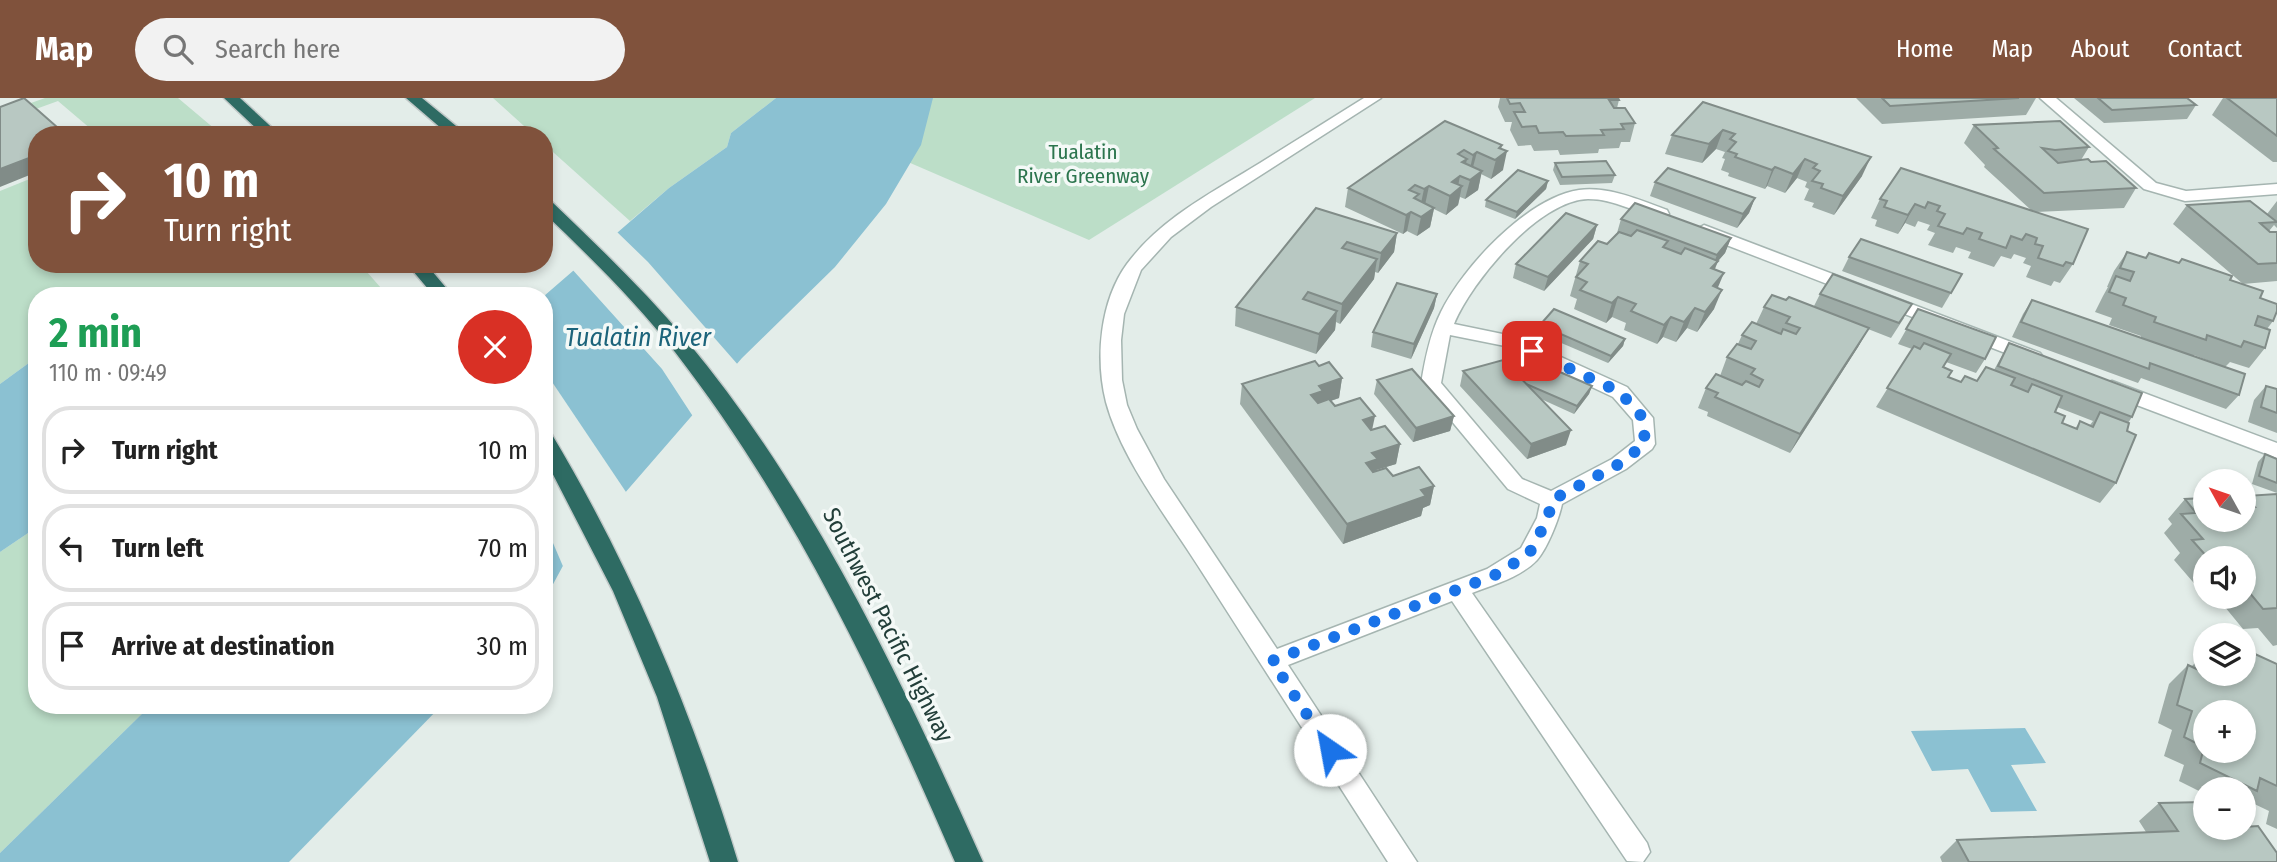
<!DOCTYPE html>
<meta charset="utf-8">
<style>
:root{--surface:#fff;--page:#f2f2f2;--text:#222;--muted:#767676;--line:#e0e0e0;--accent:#80523c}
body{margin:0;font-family:"Fira Sans Condensed",sans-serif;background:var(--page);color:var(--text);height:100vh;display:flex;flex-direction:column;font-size:26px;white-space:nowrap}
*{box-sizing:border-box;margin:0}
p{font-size:23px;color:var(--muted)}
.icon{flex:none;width:38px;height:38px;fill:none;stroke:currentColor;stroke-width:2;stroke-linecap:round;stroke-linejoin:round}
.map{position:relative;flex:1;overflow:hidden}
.panel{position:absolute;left:28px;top:189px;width:525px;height:427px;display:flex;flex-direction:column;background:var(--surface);border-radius:28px;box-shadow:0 4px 10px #0003}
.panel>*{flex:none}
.banner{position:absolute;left:28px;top:28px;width:525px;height:147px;border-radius:28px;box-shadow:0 4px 10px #0003;background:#80523c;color:#fff;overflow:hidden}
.needle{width:46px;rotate:310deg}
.fabs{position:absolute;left:2193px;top:371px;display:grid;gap:14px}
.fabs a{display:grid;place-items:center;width:63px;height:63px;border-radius:50%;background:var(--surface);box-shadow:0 4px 10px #0003;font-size:35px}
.pin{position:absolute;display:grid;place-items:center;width:60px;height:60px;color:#fff;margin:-30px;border-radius:14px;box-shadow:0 4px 10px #0006}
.me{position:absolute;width:77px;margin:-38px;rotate:327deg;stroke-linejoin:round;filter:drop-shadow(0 0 5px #0008)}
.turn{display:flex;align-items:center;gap:24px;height:147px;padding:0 21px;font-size:32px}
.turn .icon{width:91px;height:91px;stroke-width:2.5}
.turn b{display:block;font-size:49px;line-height:60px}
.round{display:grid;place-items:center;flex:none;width:74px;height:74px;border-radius:37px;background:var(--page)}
.head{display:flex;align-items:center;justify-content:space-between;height:119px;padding:0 21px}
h1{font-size:42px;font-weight:700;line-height:52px;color:#1e9e55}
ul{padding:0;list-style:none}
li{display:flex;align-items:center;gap:21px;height:88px;margin:0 14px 10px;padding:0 7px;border:4px solid var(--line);border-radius:28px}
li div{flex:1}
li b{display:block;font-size:26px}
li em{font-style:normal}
header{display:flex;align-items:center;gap:42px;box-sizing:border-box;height:98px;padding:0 35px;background:var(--accent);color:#fff}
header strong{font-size:33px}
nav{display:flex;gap:38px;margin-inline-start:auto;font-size:24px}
.search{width:490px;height:63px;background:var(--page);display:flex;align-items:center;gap:18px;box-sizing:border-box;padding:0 24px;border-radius:38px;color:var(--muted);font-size:26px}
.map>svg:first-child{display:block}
</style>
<header>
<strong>Map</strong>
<div class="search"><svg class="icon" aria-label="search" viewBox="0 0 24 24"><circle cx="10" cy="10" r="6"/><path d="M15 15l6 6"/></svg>Search here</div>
<nav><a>Home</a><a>Map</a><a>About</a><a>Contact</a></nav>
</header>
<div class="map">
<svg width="2277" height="764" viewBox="0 0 2277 764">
<rect width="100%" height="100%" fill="#e3ede9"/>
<g fill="#bcdec8">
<path d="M45,0H178L222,37H98L58,3L0,24V16Z"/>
<path d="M493,0H776L731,35L727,49L669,90L630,123L544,46V37H534Z"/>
<path d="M898,0H1315L1089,142L857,42Z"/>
<path d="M37,78V166H360L388,198H37V259L0,286V93Z"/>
<path d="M37,429V607H151L0,755V454Z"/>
</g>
<g fill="#8bc1d2">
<path d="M776,0H933L921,47L886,106L835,169L742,260L565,464L544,503V198L669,90L727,49L731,35Z"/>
<path d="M37,259V429L0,454V286Z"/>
<path d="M151,607H442L289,764H0V755Z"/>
<path d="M2025,630L2046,665L2011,667L2037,713L1991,714L1968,671L1932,673L1911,633Z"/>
</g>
<g fill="#e3ede9">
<path d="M615,132L648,164L739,268L694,320L662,271L571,170Z"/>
<path d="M544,272L628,397L565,473L544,424Z"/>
</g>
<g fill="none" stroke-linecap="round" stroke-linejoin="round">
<g stroke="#a5b5b1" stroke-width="3">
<g id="minor">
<path d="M1364,0H1381L1211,109L1171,139L1141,172L1124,216L1121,242L1122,282L1127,307L1137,331L1164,381L1277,551L1487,471L1521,450L1537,420L1540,406L1508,391L1421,286C1425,261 1430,236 1441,214C1463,169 1527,100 1579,92C1608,88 1640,102 1667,112L1669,116L1661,121C1636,115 1615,101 1588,101C1539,102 1471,184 1454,226L1517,239L1627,289L1653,320L1655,346L1652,351L1626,371L1562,406C1559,421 1547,451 1537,462C1521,479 1493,487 1472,495L1647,745L1650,754L1643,764L1627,763L1452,503L1288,567L1417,764H1388C1326,667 1264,571 1202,474C1170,423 1122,363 1106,304C1095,261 1100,203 1127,166C1161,120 1213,94 1260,65C1295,43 1329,22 1364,0ZM1450,237L1505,248L1613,299L1633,322L1635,343L1612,361L1551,393L1522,381L1441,285Z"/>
<path d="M2040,0H2056L2156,85L2186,93L2277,86V96L2185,103L2144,91Z"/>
<path d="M1704,127L2040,255L2043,259L2040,263H2026L1698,136L1695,132Z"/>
<path d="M2112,283L2277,345V360L2105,295L2102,290L2105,285Z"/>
</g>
</g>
<g stroke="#c1c9c8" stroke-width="3">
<g id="highway">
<path d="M224,0H240L280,37H263Z"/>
<path d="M406,0H422L467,37H449Z"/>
<path d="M544,101L550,102C598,148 645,193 687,243C815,397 902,583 983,764H955C878,586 795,409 675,254C636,204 590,159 544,115Z"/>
<path d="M407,166H426L453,198H434Z"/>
<path d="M544,333L551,335C632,470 692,614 738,764H710L657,599L613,493L544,359Z"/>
</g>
</g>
<use href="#minor" fill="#fff" fill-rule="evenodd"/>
<use href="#highway" fill="#2e6b63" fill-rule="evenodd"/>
</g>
<g fill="#9eaca7" fill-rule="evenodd">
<path d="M1500,0H1618L1619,2L1617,10L1635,25L1630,44H1621L1619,50L1599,51L1598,55L1560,57L1558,52L1534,53L1531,47L1518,48L1510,32L1512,24H1505L1498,9Z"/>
<path d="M1856,0H2036L2026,17L1882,26Z"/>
<path d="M2074,0H2187L2196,7L2187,21L2104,25Z"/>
<path d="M2223,0H2277V64H2273L2212,17Z"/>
<path d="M1703,4L1862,78L1834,117L1812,109L1814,105L1804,102L1809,91L1805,89L1807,84L1797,80L1785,95L1767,88L1765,91L1728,78L1729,75L1721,72L1725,61L1722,60L1725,54L1716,51L1702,65L1665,56L1672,37Z"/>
<path d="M1445,23L1501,51L1503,72L1491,81L1481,76L1478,92L1465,101L1460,99L1458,107L1446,117L1434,111L1430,129L1417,138L1407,133L1403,136L1345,109L1348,90Z"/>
<path d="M1974,27L2089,49L2081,62L2091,64L2136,90L2124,110L2036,114L2073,166L2060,185L2054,183L2051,188L2026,179L2031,168L2023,165L2026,160L2014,156L2011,161L2001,158L1994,169L1968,160L1971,154L1956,149L1953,155L1928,147L1935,135L1927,132L1930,127L1918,123L1915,129L1905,125L1898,136L1875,128L1877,122L1871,120L1880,101L1901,70L2031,112L1984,69L1985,67L1964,45Z"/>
<path d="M1555,65L1615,77L1612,85L1560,87L1553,72Z"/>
<path d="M1548,83L1546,91L1515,121L1485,109L1486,102Z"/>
<path d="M1655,84L1755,100L1749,115L1737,130L1650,98Z"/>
<path d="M2277,103V130L2274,127L2269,133L2277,134V183L2243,186L2173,126L2187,107L2267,116Z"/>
<path d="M1316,110L1397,135L1394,154L1378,175L1375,174L1374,181L1340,226L1336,224L1335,232L1316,256L1235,228L1236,209Z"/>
<path d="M1621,121L1731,140L1725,155L1718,163L1715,171L1717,190L1714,211L1697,234L1687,230L1676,244L1663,239L1657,246L1624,232L1626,225L1612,219L1606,225L1574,211L1577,201L1570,198L1580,163L1607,146L1617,135Z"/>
<path d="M1597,127L1593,141L1544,193L1513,180L1516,166Z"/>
<path d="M2127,154L2145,160L2149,155L2230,182L2260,200L2273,223L2267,231L2265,250L2249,270L2230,264L2225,269L2194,257L2193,258L2239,297L2226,311L2141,280L2138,285L2012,239L2023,216L2032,202L2141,240V238L2109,227L2112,220L2095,214L2103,198L2108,189H2107L2114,173Z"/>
<path d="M1849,159L1962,176L1942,210L1842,173Z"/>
<path d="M1437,196L1434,210L1411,261L1371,249L1373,234Z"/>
<path d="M1820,196L1904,220L1891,240L1868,231L1858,249L1790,355L1707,318L1708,314L1698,310L1706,290L1720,278L1727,259L1738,246L1742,237L1756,226L1764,209L1814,208Z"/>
<path d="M1918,211L1985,261L1976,275L1946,264L1943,269L1948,279L1961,284L1977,282L1986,269L1994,272L2009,245L2132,319L2128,325L2116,385L2100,405L1876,309L1912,251L1898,246ZM2057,309L2093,323L2090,327L2080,323L2075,331L2062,325L2055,314Z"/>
<path d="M1540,227L1625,241L1623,248L1608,265L1538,235Z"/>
<path d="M1319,268L1342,280L1339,300L1331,303L1335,308L1372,332L1400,346L1396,366L1376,372L1375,373L1434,388L1430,407L1423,410L1421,418L1343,446L1240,306L1242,286Z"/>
<path d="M1463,273L1516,276L1592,288L1589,296L1574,316L1541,301L1566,347L1527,361L1460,288Z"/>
<path d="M1377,282L1454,318L1450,333L1413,344L1374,296Z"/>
<path d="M2266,288L2277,291V335L2248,324L2254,302Z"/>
<path d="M2265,356L2277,361V395L2252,386L2258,364Z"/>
<path d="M2277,396V547L2273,548L2258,530L2243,531L2220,503L2209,504L2205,499H2244V460H2205V498L2174,462L2180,455L2164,435L2172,426L2168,421L2185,401L2244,422V400L2245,398Z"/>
<path d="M2205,555V576L2277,566V731L2266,726L2269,713L2246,702L2244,704V691H2205V696L2179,683L2184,667L2164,658L2172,632L2158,625L2169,586L2188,567L2191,569Z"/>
<path d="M2159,705L2205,730L2277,764H1942L1940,759L1957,742L2146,734L2139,723Z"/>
</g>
<g fill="#818c88">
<path d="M1723,32L1716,51L1702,65L1709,46Z"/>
<path d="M1502,47L1499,59L1507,53L1503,72L1491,81L1499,50Z"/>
<path d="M1477,54L1472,73L1469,75L1473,57Z"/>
<path d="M37,57V74L0,89V71Z"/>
<path d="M1871,59L1862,78L1834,117L1843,98Z"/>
<path d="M1467,61L1463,79L1460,78L1457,93L1462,88L1458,107L1446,117L1452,84L1462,64Z"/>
<path d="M1805,61L1797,80L1785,95L1793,76Z"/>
<path d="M1775,69L1767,88L1765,91L1772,72Z"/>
<path d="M1482,73L1478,92L1465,101L1470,82Z"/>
<path d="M1548,83L1546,91L1515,121L1517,114Z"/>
<path d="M1429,88L1425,107L1420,110L1424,91Z"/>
<path d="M1755,100L1749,115L1737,130L1743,116Z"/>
<path d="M1915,106L1905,125L1898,136L1908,117Z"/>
<path d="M1434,110L1430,129L1417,138L1421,119Z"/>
<path d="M1411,114L1407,133L1403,136L1406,117Z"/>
<path d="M1597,127L1593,141L1544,193L1548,179Z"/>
<path d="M1397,135L1394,154L1378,175L1381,155Z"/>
<path d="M1731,140L1725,155L1718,163L1710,182L1704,190L1717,157Z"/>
<path d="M1377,161L1374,181L1340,226L1342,206Z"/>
<path d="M1724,175L1716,194L1713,188Z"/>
<path d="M1722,192L1714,211L1697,234L1705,214Z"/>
<path d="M1437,196L1434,210L1411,261L1414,246Z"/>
<path d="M1618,199L1612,219L1606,225L1612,205Z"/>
<path d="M1695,210L1687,230L1676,244L1684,224Z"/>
<path d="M1337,213L1335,232L1316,256L1319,236Z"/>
<path d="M1671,219L1663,239L1657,246L1664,227Z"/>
<path d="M1869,230L1858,249L1790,355L1800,336Z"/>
<path d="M1625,241L1623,248L1608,265L1611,258Z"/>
<path d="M1342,280L1339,300L1321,306L1320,313L1311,297L1319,288Z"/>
<path d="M1592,288L1589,296L1574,316L1577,308Z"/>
<path d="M1375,318L1371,337L1363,322Z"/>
<path d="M1454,318L1450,333L1413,344L1416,330Z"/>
<path d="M1571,332L1566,347L1527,361L1531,346Z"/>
<path d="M1400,346L1396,366L1376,372L1374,381L1366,365L1372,355Z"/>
<path d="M1434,388L1430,407L1423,410L1421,418L1343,446L1347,426L1421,392Z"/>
</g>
<g fill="#b8c8c2" stroke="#818c88" stroke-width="2" fill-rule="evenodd">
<path d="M24,0L66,37H37V57L0,71V9Z"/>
<path d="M1507,0H1618L1619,2H1609L1614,10H1625L1635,25L1621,26L1624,31L1601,32L1604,37L1566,38L1563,34L1539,35L1536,28L1522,29L1514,14H1525L1520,5L1510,6Z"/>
<path d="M1882,0H2019L1890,8Z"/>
<path d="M2098,0H2187L2196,7L2112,12Z"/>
<path d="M2227,0H2277V38Z"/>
<path d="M1703,4L1871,59L1843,98L1821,90L1823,86L1812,83L1820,73L1813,70L1817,66L1805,61L1793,76L1775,69L1772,72L1735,59L1737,56L1728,53L1736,44L1730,41L1735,36L1723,32L1709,46L1672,37Z"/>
<path d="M1445,23L1502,47L1499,50L1507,53L1495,62L1477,54L1473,57L1464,52L1458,56L1467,61L1462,64L1482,73L1470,82L1460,78L1452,84L1462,88L1450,98L1429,88L1424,91L1415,87L1409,92L1419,96L1414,100L1434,110L1421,119L1411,114L1406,117L1348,90Z"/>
<path d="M2060,23L2089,49L2055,52L2042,50L2058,65L2088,61L2091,64L2106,63L2136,90L2044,95L1994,51L1998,50L1974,27Z"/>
<path d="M1606,63L1615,77L1562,79L1555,65Z"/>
<path d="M1668,70L1755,100L1743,116L1655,84Z"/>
<path d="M1901,70L2088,131L2073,166L2066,164L2063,168L2038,160L2043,148L2035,146L2037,140L2026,136L2022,142L2011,138L2006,150L1979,141L1982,135L1967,130L1963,136L1938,128L1945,116L1937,113L1940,108L1928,104L1925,110L1915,106L1908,117L1884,109L1887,103L1880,101Z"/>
<path d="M1518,72L1548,83L1517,114L1486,102Z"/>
<path d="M2250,103L2277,124L2260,125L2270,134H2277V165L2258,166L2187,107Z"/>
<path d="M1635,105L1731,140L1717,157L1621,121Z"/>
<path d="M1316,110L1397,135L1381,155L1347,144L1342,150L1377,161L1342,206L1308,194L1303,201L1337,213L1319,236L1236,209Z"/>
<path d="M1566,115L1597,127L1548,179L1516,166Z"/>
<path d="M1637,132L1668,143L1663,149L1681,156L1685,150L1718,163L1711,170L1724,175L1713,188L1722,192L1705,214L1695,210L1684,224L1671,219L1664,227L1631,213L1636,206L1618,199L1612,205L1580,192L1587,184L1576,179L1588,166L1580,163L1598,143L1607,146L1619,134L1631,138Z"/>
<path d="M1861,141L1962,176L1951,195L1849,159Z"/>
<path d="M2127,154L2146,160L2149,155L2179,165L2182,161L2232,178L2230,182L2263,193L2260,200L2277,206V213L2273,223L2258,218L2255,227L2270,232L2265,250L2244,243L2241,249L2207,237L2206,242L2154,224L2156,219L2123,207L2126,200L2109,194L2116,178L2130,183L2134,174L2120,170Z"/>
<path d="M1833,176L1912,206L1899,225L1820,196Z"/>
<path d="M1397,185L1437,196L1414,246L1373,234Z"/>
<path d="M1772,197L1786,202L1789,199L1869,230L1800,336L1715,299L1718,295L1706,290L1716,276L1742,287L1746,283L1759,289L1763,282L1751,276L1755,271L1727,259L1737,246L1751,251L1756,243L1742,237L1752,224L1781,236L1783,231L1796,236L1800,230L1786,225L1790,219L1764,209Z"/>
<path d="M2032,202L2245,276L2239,297L2150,265L2149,271L2021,224Z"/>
<path d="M1554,211L1625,241L1611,258L1540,227Z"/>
<path d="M1918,211L1996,239L1985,261L1906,231Z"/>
<path d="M1924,245L1951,256L1943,269L1952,273L1948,279L1961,284L1965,278L1977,283L1986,269L2015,280L2011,287L2028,294L2032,286L2062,298L2055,314L2065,318L2062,325L2077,331L2080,323L2093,329L2100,314L2129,325L2127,333L2136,337L2116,385L1887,290L1914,248L1920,251Z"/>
<path d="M2009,245L2142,295L2132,319L1998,268Z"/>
<path d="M1530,261L1592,288L1577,308L1526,286L1516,276Z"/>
<path d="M1503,262L1571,332L1531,346L1463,273Z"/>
<path d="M1315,263L1319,268L1329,264L1342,280L1319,288L1323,293L1311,297L1318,305L1329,301L1335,308L1360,300L1375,318L1363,322L1371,332L1385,328L1400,346L1372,355L1378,361L1366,365L1373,374L1386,370L1393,378L1419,369L1434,388L1421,392L1426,398L1347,426L1242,286Z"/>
<path d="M1412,271L1454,318L1416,330L1377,282Z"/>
<path d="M2266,288L2277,291V315L2261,309Z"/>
<path d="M2265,356L2277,361V385L2259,378Z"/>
<path d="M2277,396V510L2263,511L2244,488V460H2208L2192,442L2203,441L2181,416L2196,415L2185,401L2205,400V422H2244V410L2255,409L2245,398Z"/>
<path d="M2244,551L2277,566V688L2260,680L2257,693L2200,665L2204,649L2184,639L2192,613L2177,607L2188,567L2203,574L2205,567V576H2244ZM2205,614H2244V653H2205Z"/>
<path d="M2205,704V730H2244V729L2258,728L2277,755V764H1969L1957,742L2178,733L2159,705Z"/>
</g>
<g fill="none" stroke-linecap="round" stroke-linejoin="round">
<path stroke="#1a73e8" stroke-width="12" stroke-dasharray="0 21.6" d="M1330,652L1272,563L1495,477L1529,456L1548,420L1552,402L1619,366L1645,346L1643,320L1620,294L1532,253"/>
</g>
<g text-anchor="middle" stroke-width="7" stroke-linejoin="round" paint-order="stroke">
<g font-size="21" fill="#2c754e" stroke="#f4f9f7">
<text x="1083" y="61">Tualatin<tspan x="1083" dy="24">River Greenway</tspan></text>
</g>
<g font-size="24" fill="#223e39" stroke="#f4f9f7">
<text transform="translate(888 527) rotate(63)" y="8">Southwest Pacific Highway</text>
</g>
<g font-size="26" font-style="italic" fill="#1c647b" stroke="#f4f9f7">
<text x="638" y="248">Tualatin River</text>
</g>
</g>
</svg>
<div class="fabs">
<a><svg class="needle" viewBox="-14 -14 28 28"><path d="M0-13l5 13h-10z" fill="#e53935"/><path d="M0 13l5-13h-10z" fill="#767676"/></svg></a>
<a><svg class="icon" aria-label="sound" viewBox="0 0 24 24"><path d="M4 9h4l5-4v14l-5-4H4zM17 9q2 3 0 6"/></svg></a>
<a><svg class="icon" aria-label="layers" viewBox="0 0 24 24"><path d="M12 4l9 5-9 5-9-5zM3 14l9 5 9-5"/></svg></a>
<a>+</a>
<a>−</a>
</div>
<div class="pin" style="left:1532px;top:253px;background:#d93025"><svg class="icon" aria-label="arrive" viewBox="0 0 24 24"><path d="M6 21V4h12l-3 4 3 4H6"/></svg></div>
<svg class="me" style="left:1330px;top:652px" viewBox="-20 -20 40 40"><circle r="19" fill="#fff"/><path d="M0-13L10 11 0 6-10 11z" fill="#1a73e8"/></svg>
<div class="banner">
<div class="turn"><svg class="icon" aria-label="right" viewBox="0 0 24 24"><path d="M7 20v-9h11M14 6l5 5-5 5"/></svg><div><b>10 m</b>Turn right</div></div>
</div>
<section class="panel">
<div class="head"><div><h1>2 min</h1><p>110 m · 09:49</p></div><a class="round" style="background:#d93025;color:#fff"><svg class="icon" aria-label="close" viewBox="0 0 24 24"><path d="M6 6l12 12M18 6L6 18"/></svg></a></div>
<ul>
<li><svg class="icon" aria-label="right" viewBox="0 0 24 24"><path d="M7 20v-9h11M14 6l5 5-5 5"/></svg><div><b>Turn right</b></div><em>10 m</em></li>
<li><svg class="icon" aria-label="left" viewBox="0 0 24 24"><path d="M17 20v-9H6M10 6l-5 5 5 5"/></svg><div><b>Turn left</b></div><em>70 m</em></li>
<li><svg class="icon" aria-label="arrive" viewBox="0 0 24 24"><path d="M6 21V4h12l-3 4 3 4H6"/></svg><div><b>Arrive at destination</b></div><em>30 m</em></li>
</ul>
</section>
</div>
